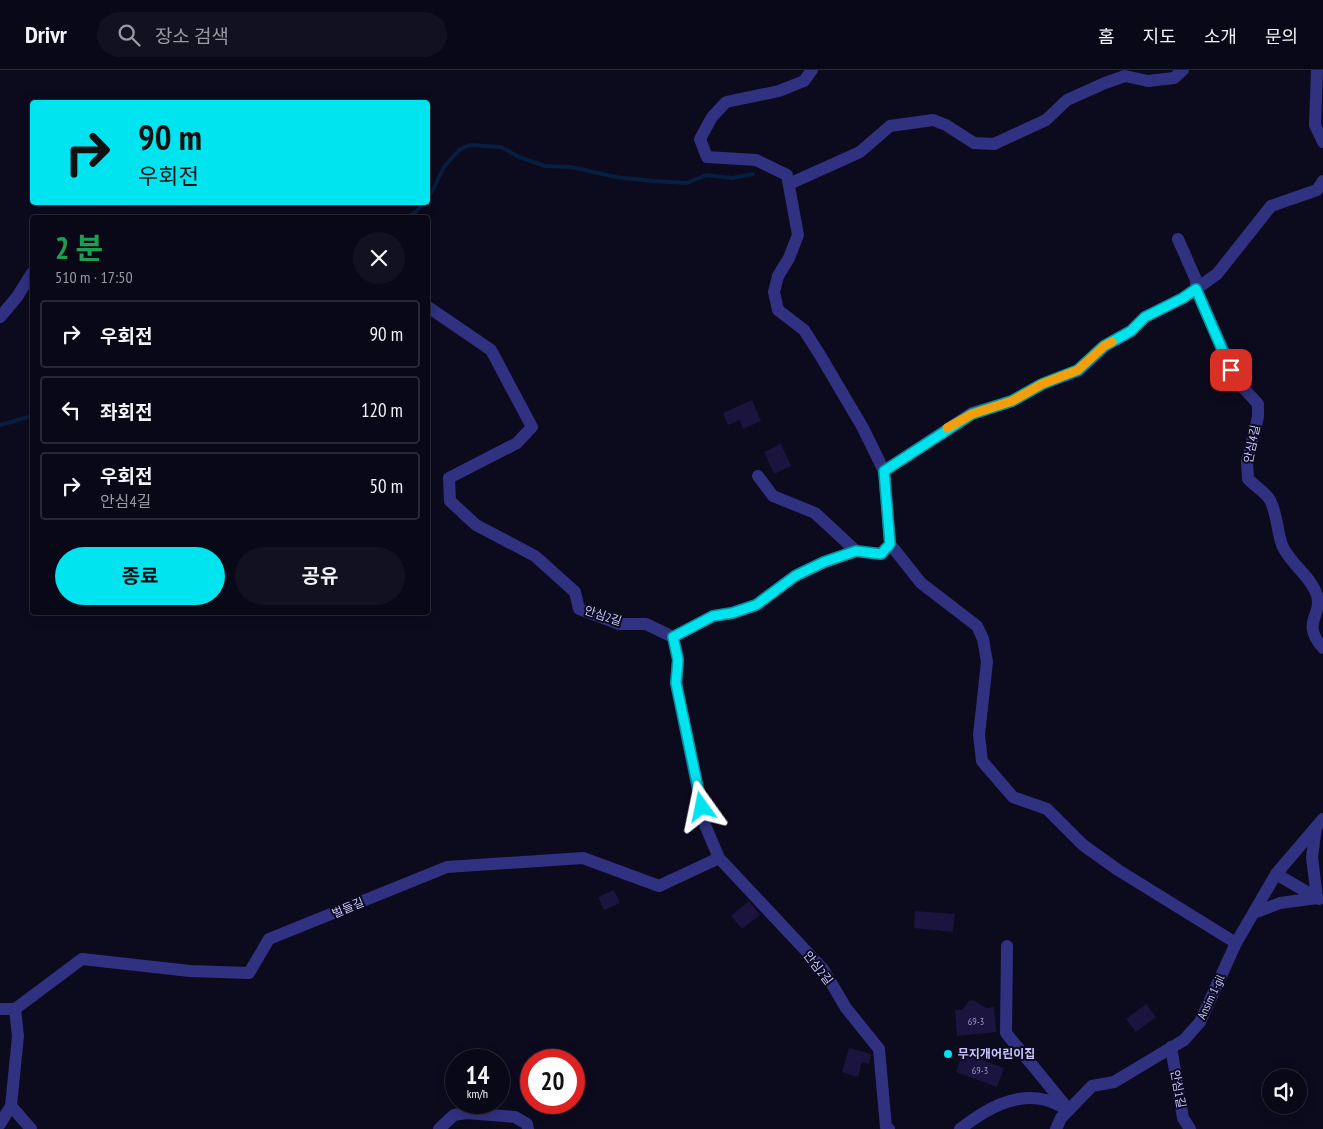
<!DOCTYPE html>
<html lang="ko">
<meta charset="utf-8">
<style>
:root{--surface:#090816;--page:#12111f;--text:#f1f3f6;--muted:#999aa1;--line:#292935;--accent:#00e4f0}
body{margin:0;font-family:"PT Sans Narrow","Noto Sans KR",sans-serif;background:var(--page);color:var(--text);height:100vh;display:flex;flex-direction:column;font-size:19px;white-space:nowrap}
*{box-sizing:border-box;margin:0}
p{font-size:16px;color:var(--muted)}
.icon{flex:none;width:28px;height:28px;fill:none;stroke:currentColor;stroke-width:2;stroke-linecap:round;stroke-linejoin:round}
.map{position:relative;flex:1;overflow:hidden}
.side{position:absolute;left:30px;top:145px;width:400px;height:400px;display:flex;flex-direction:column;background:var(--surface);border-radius:5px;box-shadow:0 2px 12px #0003,0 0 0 1px var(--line)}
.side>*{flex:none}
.banner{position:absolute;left:30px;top:30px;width:400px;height:105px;border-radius:5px;box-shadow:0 2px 12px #0003,0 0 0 1px var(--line);background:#00e4f0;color:#111;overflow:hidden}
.tools{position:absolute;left:1262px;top:999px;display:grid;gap:10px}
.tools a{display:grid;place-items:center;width:45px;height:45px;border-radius:50%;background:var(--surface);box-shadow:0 2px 12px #0003,0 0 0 1px var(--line);font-size:25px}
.speed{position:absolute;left:445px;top:979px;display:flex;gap:10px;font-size:25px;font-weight:700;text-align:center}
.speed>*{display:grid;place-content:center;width:65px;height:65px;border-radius:50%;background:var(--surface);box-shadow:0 2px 12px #0003,0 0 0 1px var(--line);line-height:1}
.speed small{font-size:12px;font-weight:400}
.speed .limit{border:8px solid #d22;background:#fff;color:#111}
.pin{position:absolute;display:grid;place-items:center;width:42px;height:42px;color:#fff;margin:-21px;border-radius:10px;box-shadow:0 2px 8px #0006}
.me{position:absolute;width:55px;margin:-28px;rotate:348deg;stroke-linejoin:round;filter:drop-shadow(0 0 4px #0008)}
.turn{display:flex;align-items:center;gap:18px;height:105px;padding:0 25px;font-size:22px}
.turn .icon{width:65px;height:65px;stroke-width:2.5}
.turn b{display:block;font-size:35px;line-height:42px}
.round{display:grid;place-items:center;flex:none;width:52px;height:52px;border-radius:26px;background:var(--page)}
.headline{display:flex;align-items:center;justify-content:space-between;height:85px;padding:0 25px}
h1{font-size:30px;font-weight:700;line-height:38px;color:#1e9e55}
.cta{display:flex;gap:10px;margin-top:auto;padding:10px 25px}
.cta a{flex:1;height:58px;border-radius:30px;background:var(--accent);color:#111;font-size:20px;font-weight:700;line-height:58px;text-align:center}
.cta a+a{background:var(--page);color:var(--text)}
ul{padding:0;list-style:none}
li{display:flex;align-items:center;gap:15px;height:68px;margin:0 10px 8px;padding:0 15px;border:2px solid var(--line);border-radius:5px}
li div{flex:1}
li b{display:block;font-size:19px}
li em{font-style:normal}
header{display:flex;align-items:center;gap:30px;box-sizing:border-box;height:70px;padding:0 25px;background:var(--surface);border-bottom:1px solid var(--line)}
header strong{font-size:24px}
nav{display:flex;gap:28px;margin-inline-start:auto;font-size:18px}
.search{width:350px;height:45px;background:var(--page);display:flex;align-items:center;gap:12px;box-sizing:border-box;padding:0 18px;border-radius:28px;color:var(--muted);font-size:19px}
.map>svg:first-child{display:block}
</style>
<header>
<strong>Drivr</strong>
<div class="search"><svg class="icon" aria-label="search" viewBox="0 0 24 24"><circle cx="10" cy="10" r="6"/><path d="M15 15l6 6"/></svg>장소 검색</div>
<nav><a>홈</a><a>지도</a><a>소개</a><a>문의</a></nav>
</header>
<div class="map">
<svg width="1323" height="1059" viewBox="0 0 1323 1059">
<rect width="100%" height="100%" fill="#0c0a1d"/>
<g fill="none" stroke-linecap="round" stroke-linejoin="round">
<g stroke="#061e3f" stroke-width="4">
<path d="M428,128L433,120L444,97L459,80L470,75L501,77L519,87L545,96L571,97L616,107L654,111L687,113L706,105L732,108L753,104"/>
<path d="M404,148L416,142L424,132"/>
<path d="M0,355L32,346"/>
</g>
</g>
<g fill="#1b143f">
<path d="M752,330L761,351L743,359L740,350L728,355L723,343Z"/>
<path d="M781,374L791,396L774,404L764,382Z"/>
<path d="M614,820L620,833L604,840L598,827Z"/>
<path d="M749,831L760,845L742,859L731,846Z"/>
<path d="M915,841L955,844L953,862L914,858Z"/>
<path d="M973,930L986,938L994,937L996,962L957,966L955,940H962L969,931Z"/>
<path d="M1146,934L1156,947L1136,962L1126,949Z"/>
<path d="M849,978L871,984L869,994L862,992L858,1007L842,1002Z"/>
<path d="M963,983L1004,998L997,1017L956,1002Z"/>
</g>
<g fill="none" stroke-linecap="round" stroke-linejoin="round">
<g stroke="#303180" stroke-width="12">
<path d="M812,0L804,11L779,21L726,32L712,47L700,69L707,87L756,90L787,105L798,165L789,188L778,206L774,222L778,240L804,260L820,285L863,358L884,401L890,474L921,513L977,556L983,569L987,592L979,665L982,691L1013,727L1047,739L1083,775L1118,800L1236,873"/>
<path d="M1317,0L1315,55L1323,72"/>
<path d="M789,114L860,82L890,56L933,50L946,55L974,73L994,74L1046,50L1067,30L1105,13L1125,6L1148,11L1174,8L1183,0"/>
<path d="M1178,169L1196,210V219"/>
<path d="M1196,219L1217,204L1271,136L1317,120L1323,111"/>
<path d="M428,237L491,280L532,357L517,373L449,408L450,431L476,455L535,486L575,522L579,539L619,554H646L673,567L678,589L676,613L705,755L719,788L823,899L846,938L879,979L886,1057L889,1059"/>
<path d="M0,247L17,227L32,203"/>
<path d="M884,401L972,343L1012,331L1043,314L1078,301L1105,276L1131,261L1145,247L1183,228L1196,219L1237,311L1258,334V347L1247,391L1248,409C1254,415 1266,423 1270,430C1277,443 1277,461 1282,475C1290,494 1311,506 1317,525C1323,546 1300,552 1323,578"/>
<path d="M758,406L773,426L815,443L856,481"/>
<path d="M673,567L713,546L732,543L756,535L795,506L824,492L856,481L881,484L890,474"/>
<path d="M1276,804L1319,829"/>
<path d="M1254,843L1280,833L1317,828L1312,787L1316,757"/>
<path d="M1007,876L1006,963L1069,1040"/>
<path d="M0,939H15L82,889L190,901L249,903L269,869L447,797L583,788L659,816L719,788"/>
<path d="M1171,977L1183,1048L1190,1059"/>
<path d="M11,1036L31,1059"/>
<path d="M0,1054L11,1036L18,966L15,939"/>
<path d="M439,1059L454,1045L466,1043L515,1047L527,1054L528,1059"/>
<path d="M960,1059C985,1040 1013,1022 1046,1030C1053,1032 1060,1036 1067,1039"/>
<path d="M1056,1059L1061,1048L1092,1016L1114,1012L1184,970L1200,952L1236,873L1276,804L1323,749"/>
</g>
</g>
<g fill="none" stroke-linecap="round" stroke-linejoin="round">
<g stroke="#00949c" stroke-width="12">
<path id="route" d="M702,737L676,613L678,590L673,567L713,546L732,543L756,535L795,506L824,492L856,481L881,484L890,474L884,401L972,344L1012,331L1042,314L1078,300L1104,276L1131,261L1145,247L1183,228L1196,219L1231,300"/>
</g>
<use href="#route" stroke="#00e4f0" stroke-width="9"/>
<path stroke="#f59e0b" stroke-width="9" d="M947,358L972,344L1012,331L1042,314L1078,300L1104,276L1112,272"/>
</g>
<circle fill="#00e4f0" stroke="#0c0a1d" stroke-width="2" cx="948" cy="984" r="5"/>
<g text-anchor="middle" stroke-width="4" stroke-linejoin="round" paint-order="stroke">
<g font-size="10" fill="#9e99cf">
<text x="976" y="955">69-3</text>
<text x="980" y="1004">69-3</text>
</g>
<g font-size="12" fill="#c9c5ff" stroke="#0c0a1d">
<text transform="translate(1252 374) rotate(-78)" y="4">안심4길</text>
<text transform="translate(603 546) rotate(18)" y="4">안심2길</text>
<text transform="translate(348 838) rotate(-23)" y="4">벌들길</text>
<text transform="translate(818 898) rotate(52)" y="4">안심2길</text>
<text transform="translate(1211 927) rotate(-65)" y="4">Ansim 1-gil</text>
<text transform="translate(1178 1019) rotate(80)" y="4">안심1길</text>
</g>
<g font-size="12" font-weight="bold" fill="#c9c5ff" stroke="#0c0a1d" text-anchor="start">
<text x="958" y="988">무지개어린이집</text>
</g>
</g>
</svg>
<div class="tools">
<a><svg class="icon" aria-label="sound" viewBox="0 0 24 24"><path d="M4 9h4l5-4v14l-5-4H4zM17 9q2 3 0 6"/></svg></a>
</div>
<div class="speed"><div>14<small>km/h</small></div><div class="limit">20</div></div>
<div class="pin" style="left:1231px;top:300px;background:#d93025"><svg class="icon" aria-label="arrive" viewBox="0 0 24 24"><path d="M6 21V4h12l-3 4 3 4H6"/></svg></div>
<svg class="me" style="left:702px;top:737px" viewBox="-20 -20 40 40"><path d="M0-17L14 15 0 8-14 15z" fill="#00e4f0" stroke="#fff" stroke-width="4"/></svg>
<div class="banner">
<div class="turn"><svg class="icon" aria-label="right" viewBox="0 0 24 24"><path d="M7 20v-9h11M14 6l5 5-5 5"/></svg><div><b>90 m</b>우회전</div></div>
</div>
<section class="side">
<div class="headline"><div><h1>2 분</h1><p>510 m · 17:50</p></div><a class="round"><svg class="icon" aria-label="close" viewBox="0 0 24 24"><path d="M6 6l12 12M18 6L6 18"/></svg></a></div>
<ul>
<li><svg class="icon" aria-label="right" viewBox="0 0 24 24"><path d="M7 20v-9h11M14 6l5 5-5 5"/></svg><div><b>우회전</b></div><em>90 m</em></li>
<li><svg class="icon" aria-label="left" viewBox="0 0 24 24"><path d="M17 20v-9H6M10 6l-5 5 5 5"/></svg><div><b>좌회전</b></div><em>120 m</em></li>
<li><svg class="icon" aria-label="right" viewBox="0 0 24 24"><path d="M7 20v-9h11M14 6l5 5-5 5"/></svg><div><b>우회전</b><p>안심4길</p></div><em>50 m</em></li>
</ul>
<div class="cta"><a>종료</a><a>공유</a></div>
</section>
</div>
